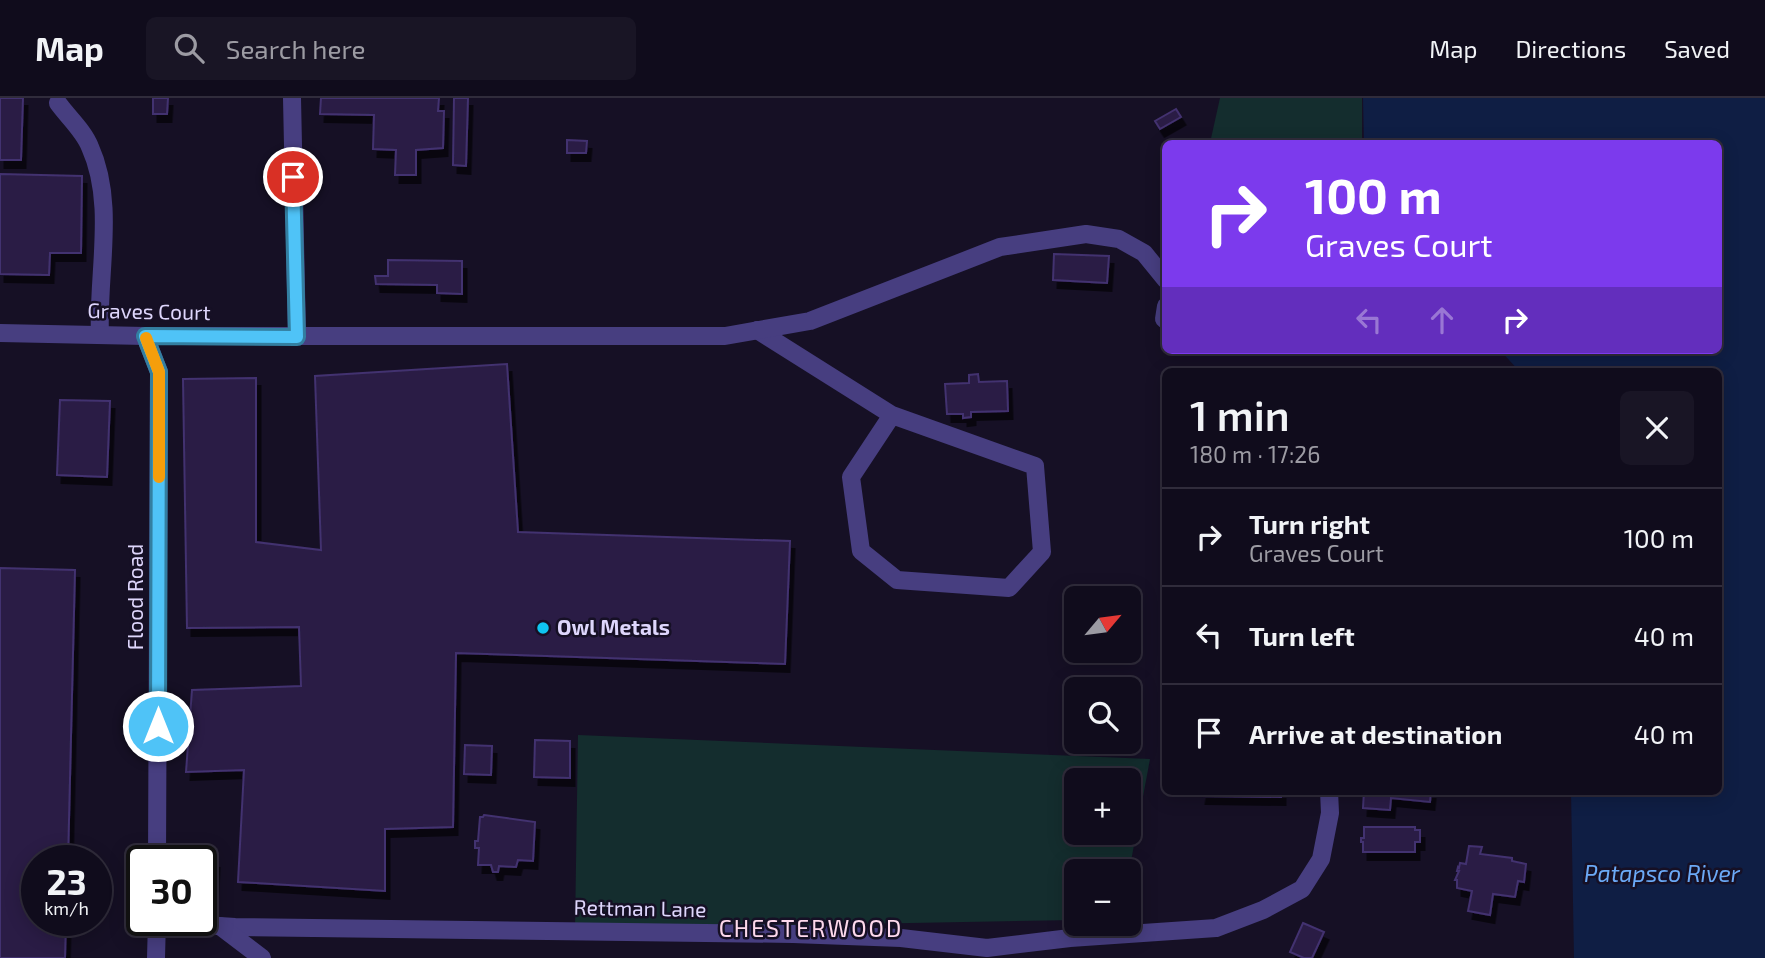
<!DOCTYPE html>
<meta charset="utf-8">
<style>
:root{--surface:#100c1c;--page:#191525;--text:#f1f3f6;--muted:#9c9ba3;--line:#302c3b}
body{margin:0;font-family:"Exo 2",sans-serif;background:var(--page);color:var(--text);height:100vh;display:flex;flex-direction:column;font-size:26px;white-space:nowrap}
*{box-sizing:border-box;margin:0}
p{font-size:23px;color:var(--muted)}
.icon{flex:none;width:38px;height:38px;fill:none;stroke:currentColor;stroke-width:2;stroke-linecap:round;stroke-linejoin:round}
.map{position:relative;flex:1;overflow:hidden}
.details{position:absolute;left:1162px;top:270px;width:560px;height:427px;display:flex;flex-direction:column;background:var(--surface);border-radius:10px;box-shadow:0 4px 18px #0003,0 0 0 2px var(--line)}
.details>*{flex:none}
.guide{position:absolute;left:1162px;top:42px;width:560px;height:214px;border-radius:10px;box-shadow:0 4px 18px #0003,0 0 0 2px var(--line);background:#7c3aed;color:#fff;overflow:hidden}
.needle{width:46px;rotate:61deg}
.tools{position:absolute;left:1064px;top:488px;display:grid;gap:14px}
.tools a{display:grid;place-items:center;width:77px;height:77px;border-radius:10px;background:var(--surface);box-shadow:0 4px 18px #0003,0 0 0 2px var(--line);font-size:35px}
.speed{position:absolute;left:21px;top:747px;display:flex;gap:14px;font-size:35px;font-weight:700;text-align:center}
.speed>*{display:grid;place-content:center;width:91px;height:91px;border-radius:50%;background:var(--surface);box-shadow:0 4px 18px #0003,0 0 0 2px var(--line);line-height:1}
.speed small{font-size:18px;font-weight:400}
.speed .limit{border:4px solid #111;border-radius:10px;background:#fff;color:#111}
.pin{position:absolute;display:grid;place-items:center;width:60px;height:60px;color:#fff;margin:-30px;border:4px solid #fff;border-radius:50%;box-shadow:0 2px 7px #0007}
.me{position:absolute;width:77px;margin:-38px;rotate:0deg;stroke-linejoin:round;filter:drop-shadow(0 0 5px #0008)}
.turn{display:flex;align-items:center;gap:24px;height:147px;padding:0 28px;font-size:32px}
.turn .icon{width:91px;height:91px;stroke-width:2.5}
.turn b{display:block;font-size:49px;line-height:60px}
.lanes{display:flex;align-items:center;height:66px;padding:0 28px;background:#0003;justify-content:center;gap:35px;direction:ltr}
.lanes .off{opacity:.35}
.round{display:grid;place-items:center;flex:none;width:74px;height:74px;border-radius:10px;background:var(--page)}
.headline{display:flex;align-items:center;justify-content:space-between;height:119px;padding:0 28px}
h1{font-size:42px;font-weight:600;line-height:52px}
ul{padding:0;list-style:none}
li{display:flex;align-items:center;gap:21px;height:98px;padding:0 28px;border-top:2px solid var(--line)}
li div{flex:1}
li b{display:block;font-size:26px}
li em{font-style:normal}
header{display:flex;align-items:center;gap:42px;box-sizing:border-box;height:98px;padding:0 35px;background:var(--surface);border-bottom:2px solid var(--line)}
header strong{font-size:33px}
nav{display:flex;gap:38px;margin-inline-start:auto;font-size:24px}
.search{width:490px;height:63px;background:var(--page);display:flex;align-items:center;gap:18px;box-sizing:border-box;padding:0 24px;border-radius:10px;color:var(--muted);font-size:26px}
.map>svg:first-child{display:block}
</style>
<header>
<strong>Map</strong>
<div class="search"><svg class="icon" aria-label="search" viewBox="0 0 24 24"><circle cx="10" cy="10" r="6"/><path d="M15 15l6 6"/></svg>Search here</div>
<nav><a>Map</a><a>Directions</a><a>Saved</a></nav>
</header>
<div class="map">
<svg width="1765" height="860" viewBox="0 0 1765 860">
<defs>
<filter id="shadow"><feDropShadow dx="4.5" dy="8" stdDeviation="0" flood-color="#0009"/></filter>
</defs>
<rect width="100%" height="100%" fill="#161025"/>
<g fill="#142d2e" fill-rule="evenodd">
<path d="M1220,0H1362V45H1210Z"/>
<path d="M578,637L1150,661L1129,774H1076V822L575,831ZM1076,682H1129V735H1076Z"/>
</g>
<path fill="#0f1e44" d="M1363,0H1765V860H1574L1571,693H1718V273H1519L1500,252H1718V46L1364,45Z"/>
<g fill="#291e44" stroke="#43316f" stroke-width="2" filter="url(#shadow)">
<path d="M0,0H23L21,62H0Z"/>
<path d="M153,0H168L167,16H153Z"/>
<path d="M321,0H439L438,13H444L443,50L416,52V77H395L396,52L373,51L374,17L320,16Z"/>
<path d="M454,0H468L466,68L453,67Z"/>
<path d="M1176,11L1181,19L1160,31L1155,23Z"/>
<path d="M567,42L587,43L586,55H567Z"/>
<path d="M0,76L82,78L81,155H50L49,177L0,176Z"/>
<path d="M1054,156L1109,158L1107,185L1053,182Z"/>
<path d="M388,162L462,163V196L437,195V187L376,186L375,178H388Z"/>
<path d="M507,266L518,434L790,443L785,566L456,555L453,729L385,731V793L238,784L244,672L186,674L192,592L301,588L299,529L187,530L183,281L256,280V444L321,452L315,278Z"/>
<path d="M978,276L979,284L1007,283L1008,313L971,314V319L963,320V316H947L945,286L969,285V277Z"/>
<path d="M60,302L110,303L107,379L57,377Z"/>
<path d="M0,470L75,472L68,763H37V822H66L65,860H0Z"/>
<path d="M535,642L570,643V680L534,679Z"/>
<path d="M465,647L492,648L491,677L464,676Z"/>
<path d="M1202,693H1281V699L1201,698Z"/>
<path d="M1364,693H1431L1430,704L1391,700L1390,712L1363,710Z"/>
<path d="M484,717L535,724L533,763L518,762L516,769L499,768L498,774H493L491,767H478L479,750H475V743H478L480,719H483Z"/>
<path d="M1364,729H1415V732H1420V744H1415V754H1363V744H1361V740H1364Z"/>
<path d="M1469,748L1482,749L1480,756L1512,760V763L1526,766L1524,784L1518,783L1515,799L1493,796L1490,817L1468,813L1472,793L1457,790V782H1455L1459,773H1457L1458,769L1459,770L1460,765L1466,766Z"/>
<path d="M185,760L215,762L213,794L201,793V763H185Z"/>
<path d="M1303,825L1324,834L1312,860H1304L1290,854Z"/>
</g>
<g fill="none" stroke-linecap="round" stroke-linejoin="round">
<g stroke="#473e80" stroke-width="18">
<path d="M292,0L297,238"/>
<path d="M58,5C68,19 84,33 90,49C116,106 97,176 100,237"/>
<path d="M1164,221L1166,208"/>
<path d="M757,232L892,317L1035,368L1042,454L1009,490L897,482L861,453L851,379L892,317"/>
<path d="M0,235L145,238H725L810,223L1000,149L1086,136L1119,141L1144,155L1166,182"/>
<path d="M145,238L159,274L157,763"/>
<path d="M157,824L235,829L793,836L901,840L987,850L1070,840L1216,830L1263,812L1302,791L1321,761L1330,715L1329,693"/>
<path d="M220,828L262,860"/>
<path d="M156,860L157,822"/>
</g>
</g>
<g fill="none" stroke-linecap="round" stroke-linejoin="round">
<g stroke="#337fa1" stroke-width="18">
<path id="route" d="M158,628L159,274L145,238L297,239L293,79"/>
</g>
<use href="#route" stroke="#4fc3f7" stroke-width="12"/>
<path stroke="#f59e0b" stroke-width="12" d="M146,240L159,274V379"/>
</g>
<circle fill="#0fc5f0" stroke="#161025" stroke-width="2.5" cx="543" cy="530" r="7"/>
<g text-anchor="middle" stroke-width="5" stroke-linejoin="round" paint-order="stroke">
<g font-size="21" fill="#ded6fc" stroke="#161025">
<text transform="translate(149 214) rotate(1)" y="7">Graves Court</text>
<text transform="translate(136 499) rotate(-90)" y="7">Flood Road</text>
<text transform="translate(640 811) rotate(1)" y="7">Rettman Lane</text>
</g>
<g font-size="21" font-weight="bold" fill="#ded6fc" stroke="#161025" text-anchor="start">
<text x="557" y="537">Owl Metals</text>
</g>
<g font-size="23" font-style="italic" fill="#6ba9f6" stroke="#161025">
<text x="1662" y="784">Patapsco River</text>
</g>
<g font-size="23" letter-spacing="2" fill="#fdd8ec" stroke="#161025">
<text x="811" y="839">CHESTERWOOD</text>
</g>
</g>
</svg>
<div class="tools">
<a><svg class="needle" viewBox="-14 -14 28 28"><path d="M0-13l5 13h-10z" fill="#e53935"/><path d="M0 13l5-13h-10z" fill="#9c9ba3"/></svg></a>
<a><svg class="icon" aria-label="search" viewBox="0 0 24 24"><circle cx="10" cy="10" r="6"/><path d="M15 15l6 6"/></svg></a>
<a>+</a>
<a>−</a>
</div>
<div class="speed"><div>23<small>km/h</small></div><div class="limit">30</div></div>
<div class="pin" style="left:293px;top:79px;background:#d93025"><svg class="icon" aria-label="arrive" viewBox="0 0 24 24"><path d="M6 21V4h12l-3 4 3 4H6"/></svg></div>
<svg class="me" style="left:158px;top:628px" viewBox="-20 -20 40 40"><circle r="17" fill="#4fc3f7" stroke="#fff" stroke-width="3"/><path d="M0-11L8 9 0 5-8 9z" fill="#fff"/></svg>
<div class="guide">
<div class="turn"><svg class="icon" aria-label="right" viewBox="0 0 24 24"><path d="M7 20v-9h11M14 6l5 5-5 5"/></svg><div><b>100 m</b>Graves Court</div></div>
<div class="lanes"><svg class="icon off" aria-label="left" viewBox="0 0 24 24"><path d="M17 20v-9H6M10 6l-5 5 5 5"/></svg><svg class="icon off" aria-label="ahead" viewBox="0 0 24 24"><path d="M12 20V5M6 11l6-6 6 6"/></svg><svg class="icon" aria-label="right" viewBox="0 0 24 24"><path d="M7 20v-9h11M14 6l5 5-5 5"/></svg></div>
</div>
<section class="details">
<div class="headline"><div><h1>1 min</h1><p>180 m · 17:26</p></div><a class="round"><svg class="icon" aria-label="close" viewBox="0 0 24 24"><path d="M6 6l12 12M18 6L6 18"/></svg></a></div>
<ul>
<li><svg class="icon" aria-label="right" viewBox="0 0 24 24"><path d="M7 20v-9h11M14 6l5 5-5 5"/></svg><div><b>Turn right</b><p>Graves Court</p></div><em>100 m</em></li>
<li><svg class="icon" aria-label="left" viewBox="0 0 24 24"><path d="M17 20v-9H6M10 6l-5 5 5 5"/></svg><div><b>Turn left</b></div><em>40 m</em></li>
<li><svg class="icon" aria-label="arrive" viewBox="0 0 24 24"><path d="M6 21V4h12l-3 4 3 4H6"/></svg><div><b>Arrive at destination</b></div><em>40 m</em></li>
</ul>
</section>
</div>
